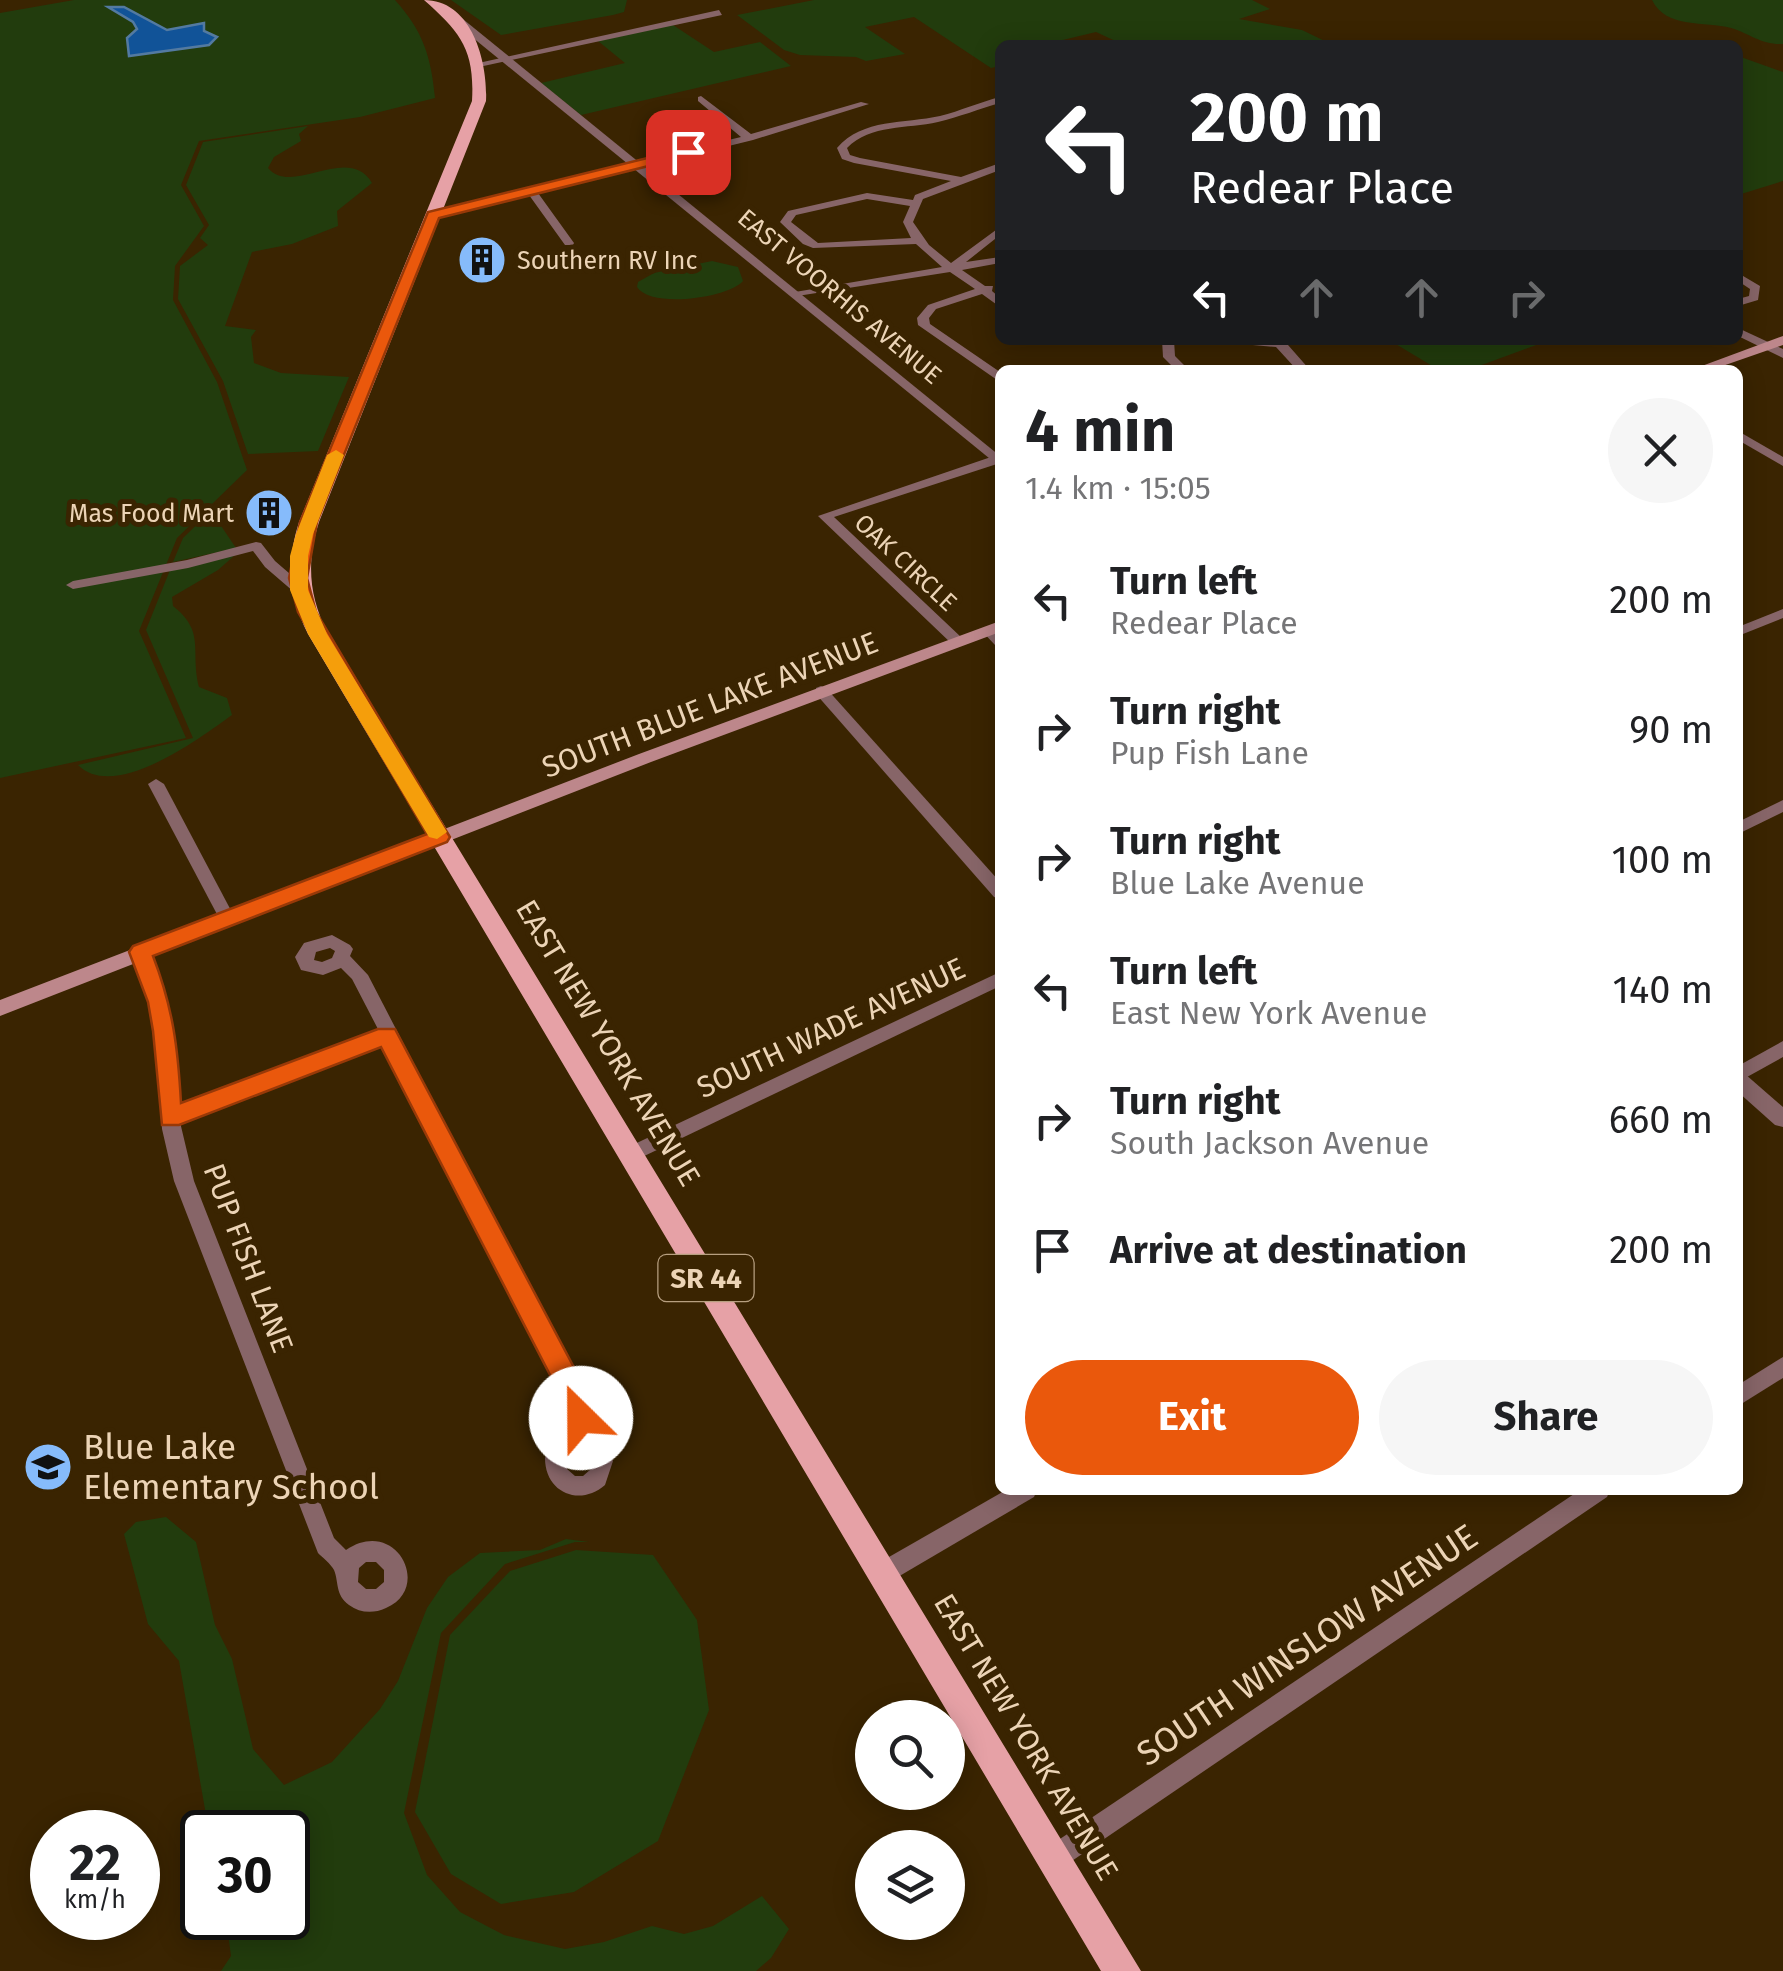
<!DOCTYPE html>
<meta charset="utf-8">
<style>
:root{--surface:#fff;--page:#f6f6f6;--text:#202124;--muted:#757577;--accent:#ea580c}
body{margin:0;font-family:"Fira Sans",sans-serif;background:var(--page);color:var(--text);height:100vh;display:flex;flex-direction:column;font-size:38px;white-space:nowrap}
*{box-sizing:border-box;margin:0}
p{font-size:32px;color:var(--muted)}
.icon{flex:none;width:55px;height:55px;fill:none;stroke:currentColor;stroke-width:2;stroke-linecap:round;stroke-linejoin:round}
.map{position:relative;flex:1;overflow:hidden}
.drawer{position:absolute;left:995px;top:365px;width:748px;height:1130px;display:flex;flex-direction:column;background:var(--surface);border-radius:15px;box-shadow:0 5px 25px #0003}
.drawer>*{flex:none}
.top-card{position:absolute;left:995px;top:40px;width:748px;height:305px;border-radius:15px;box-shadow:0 5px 25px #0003;background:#202124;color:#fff;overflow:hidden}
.buttons{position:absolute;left:855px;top:1700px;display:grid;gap:20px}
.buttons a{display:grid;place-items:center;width:110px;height:110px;border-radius:50%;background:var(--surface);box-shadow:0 5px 25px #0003;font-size:50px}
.speed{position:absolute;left:30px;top:1810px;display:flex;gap:20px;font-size:50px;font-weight:700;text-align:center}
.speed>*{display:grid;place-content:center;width:130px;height:130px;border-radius:50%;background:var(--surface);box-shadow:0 5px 25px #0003;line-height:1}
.speed small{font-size:25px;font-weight:400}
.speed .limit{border:5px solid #111;border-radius:15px;background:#fff;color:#111}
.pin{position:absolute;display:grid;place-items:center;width:85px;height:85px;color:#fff;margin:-42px;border-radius:20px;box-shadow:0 5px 15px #0006}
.me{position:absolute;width:110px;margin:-55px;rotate:337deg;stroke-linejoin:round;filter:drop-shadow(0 0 8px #0008)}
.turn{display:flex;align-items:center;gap:35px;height:210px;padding:0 30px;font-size:45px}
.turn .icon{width:130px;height:130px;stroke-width:2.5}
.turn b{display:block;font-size:70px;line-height:85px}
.lanes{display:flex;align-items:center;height:95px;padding:0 30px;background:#0003;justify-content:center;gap:50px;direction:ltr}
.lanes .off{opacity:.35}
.round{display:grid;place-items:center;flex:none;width:105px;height:105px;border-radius:52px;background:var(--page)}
.overview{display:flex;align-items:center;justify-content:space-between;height:170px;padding:0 30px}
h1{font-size:60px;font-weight:700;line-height:75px}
.action{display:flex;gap:20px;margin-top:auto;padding:20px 30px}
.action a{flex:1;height:115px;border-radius:60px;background:var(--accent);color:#fff;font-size:40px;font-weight:700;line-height:115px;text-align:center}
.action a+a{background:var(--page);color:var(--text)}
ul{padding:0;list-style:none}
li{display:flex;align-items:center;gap:30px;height:130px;padding:0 30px}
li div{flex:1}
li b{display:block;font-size:38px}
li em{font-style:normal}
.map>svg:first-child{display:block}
</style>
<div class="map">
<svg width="1783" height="1971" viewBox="0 0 1783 1971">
<rect width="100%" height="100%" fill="#3a2401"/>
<g fill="#223c0d">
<path d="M74,0H395C423,31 431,56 435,98L360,117L199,141L181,185L204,226L175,266L173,300L217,382L247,470L177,538L139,631L186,738L0,778V13Z"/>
<path d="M451,0H627L624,12L613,15L501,35Z"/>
<path d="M814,0H1252L1270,9L1239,19L1302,30L1333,45H1124L1096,32L1042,45H1000V66L991,68L914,17L865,27L905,54L866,61L856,57L800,55L784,50L737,15Z"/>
<path d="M1652,0H1783V44C1761,45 1751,34 1731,28C1705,21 1666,29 1652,0Z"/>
<path d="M673,25L714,52L760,42L791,66L581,115L541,83L625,63L598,41Z"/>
<path d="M1738,56L1783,72V181L1738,195Z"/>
<path d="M308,126L299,134L301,141L274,157L268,168C292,197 348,143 372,183L337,211L338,226L292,244L252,252L225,326L256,330L251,337L254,363L281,373L349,377L318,451L248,454L223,381L178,299L180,266L208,245L200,238L209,225L186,185L203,142Z"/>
<path d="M712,261L738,267L743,281C728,298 651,309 637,287L638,282L654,273Z"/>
<path d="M1389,340H1550L1468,370H1439Z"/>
<path d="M211,511L236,548L173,562L183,538Z"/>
<path d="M235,555L218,570L172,597L173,606C206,632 190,650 199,687L227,698L232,715C200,738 115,802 78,765L193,738L146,630L170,570Z"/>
<path d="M166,1517L196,1542L215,1625L232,1659L253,1749L284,1785L332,1762L380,1709L398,1681L427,1608L448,1577L480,1553L540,1550L566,1539L589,1542H575L505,1564L441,1633L404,1813L427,1875L460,1912L504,1935L565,1949L604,1942L652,1926L684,1934L713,1926L762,1896L789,1929L771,1958L756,1971H221L231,1956L226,1918H288V1832H209L179,1661L148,1624L124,1534L136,1522Z"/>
<path d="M576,1550L653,1555L697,1620L709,1710L658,1841L574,1892L501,1904L451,1874L415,1812L450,1635L510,1571Z"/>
</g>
<path fill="#115398" stroke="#537aa1" stroke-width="2.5" d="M108,7H124L167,30L204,23V31L217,37L209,45L129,56L127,38L137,29L133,22Z"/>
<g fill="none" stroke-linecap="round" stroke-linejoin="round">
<g fill="#876568" fill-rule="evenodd">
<path d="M719,10L722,15L479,67L474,64Z"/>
<path d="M701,96L751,134L861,102L869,104L753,140L538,193L574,243L573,245H565L529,195L433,218L428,215L527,188L741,137L698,101V97Z"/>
<path d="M1000,97V103C979,109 959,117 938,122C907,129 871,124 847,148L850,155L860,158L961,177L1000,163V170L923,199L913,222L929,245L951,263L1000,227V235L966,262L1000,257V263L962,270L985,286H993L992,291L1000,298V307L982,294L936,309L929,318L930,324L1000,372V382L918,325L917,318L928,305L975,289L950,272L791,297V293L795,292L942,267L916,244L813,248L803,244L780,222L788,211L867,193L913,200L915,195L951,181L854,163L842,159L837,148C863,118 904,124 940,116C960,111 980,102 1000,97ZM867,199L910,206L903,222L911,238L818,243L791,222L796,215Z"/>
<path d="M1738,273L1760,286L1758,300L1738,306V299L1749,296L1750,289L1738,281Z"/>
<path d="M1738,328L1783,349V358L1738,336Z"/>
<path d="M1162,340H1174L1175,356L1189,370H1176L1163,357Z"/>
<path d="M1236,340H1298L1288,345L1310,370H1297L1276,347L1242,344Z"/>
<path d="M1738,431L1783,457V466L1738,440Z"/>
<path d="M991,457H1000V463L834,517L962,638L964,641L957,645L952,644L818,516Z"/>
<path d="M256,542L261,543L275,561L304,586V592H294L265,567L253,551L188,568L73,589L66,585L73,581L187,560Z"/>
<path d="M1783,609V618L1738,636V627Z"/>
<path d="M988,626L1000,634V646L995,645L981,630Z"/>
<path d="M821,686L826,688L1000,882V899L994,897L816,694V688Z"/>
<path d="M156,779L164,784L235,918L233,922L227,924L219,918L148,784Z"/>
<path d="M1783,800V812L1738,834V822Z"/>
<path d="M332,935L350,945L353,949L350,956L368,975L586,1396L593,1433L606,1443L613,1461L605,1485C580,1507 545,1493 545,1458L555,1439L571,1431L567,1404L385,1043L180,1122L194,1181L334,1538L346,1550C396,1516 433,1588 386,1608C373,1614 360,1613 349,1605C335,1595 339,1582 334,1570C331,1564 322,1557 318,1553L174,1181L162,1129L156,1031L150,1002L132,952L135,948H147C172,999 175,1051 179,1107L379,1031L352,979L341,968L323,975L301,970L295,957L304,943ZM330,948L335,951L332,958L322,962L314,960L316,952ZM575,1450H583L591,1457V1469L583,1476H575L567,1469V1457ZM376,1562L384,1570V1582L376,1589H366L358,1582L359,1568L366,1562Z"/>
<path d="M1000,972V986L638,1159L631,1162L624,1159L621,1154L624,1149Z"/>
<path d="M1783,1041V1057L1738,1082V1066Z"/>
<path d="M1783,1357V1378L1738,1406V1385Z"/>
<path d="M1006,1490H1037L1034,1497L891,1581L883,1584L875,1581L872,1573L875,1565Z"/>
<path d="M1580,1490H1610L1607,1497L1063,1867L1054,1871L1045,1867L1041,1858L1045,1849Z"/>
</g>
<g fill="#876568" fill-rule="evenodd">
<path d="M445,11H453L1000,456V467L445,15Z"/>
<path d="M1738,1072L1745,1074L1783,1107V1127L1775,1125L1738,1092Z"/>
</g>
<g fill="#bd878b" fill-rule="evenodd">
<path d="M1783,336V345L1711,370H1691Z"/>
<path d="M1000,621V632L651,762L0,1016V1000L639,754Z"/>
</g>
<path fill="#e6a1a6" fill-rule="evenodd" d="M424,0C472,0 488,62 486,101L319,522C306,563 309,596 328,634L1141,1971H1101L308,634C289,596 286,563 299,522L472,101C475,49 460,32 424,0Z"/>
</g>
<path fill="#ea580c" stroke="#983908" stroke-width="2.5" d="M688,148L693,149V155L439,218L317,522L307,578L316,612L450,837L447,842L153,956C173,1008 178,1048 181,1103L378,1029H395L588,1394L595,1418L591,1426L581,1430L571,1426L565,1404L381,1047L179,1125H162L153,1031L148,1002L129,952L133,946L427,834L298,612L289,578L300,522L428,212Z"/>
<path fill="#f59e0b" d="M336,450L344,455L313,534L308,556V590L327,634L447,832L437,839L429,837L308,634L290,590V556L296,534L327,455Z"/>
<defs>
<g id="building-disc" transform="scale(2.5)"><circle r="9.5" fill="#86bbfb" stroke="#3a2401"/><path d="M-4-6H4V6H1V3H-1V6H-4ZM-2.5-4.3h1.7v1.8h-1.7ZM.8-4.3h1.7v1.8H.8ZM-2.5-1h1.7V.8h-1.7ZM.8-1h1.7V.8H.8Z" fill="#111"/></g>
<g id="school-disc" transform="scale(2.5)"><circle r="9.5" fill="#86bbfb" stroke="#3a2401"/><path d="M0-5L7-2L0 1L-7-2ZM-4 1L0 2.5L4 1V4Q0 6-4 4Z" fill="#111"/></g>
</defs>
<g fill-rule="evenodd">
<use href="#building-disc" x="482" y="260"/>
<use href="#building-disc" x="269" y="513"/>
<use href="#school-disc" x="48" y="1467"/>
</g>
<g text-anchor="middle" stroke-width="10" stroke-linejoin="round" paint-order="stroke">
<g font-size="25" fill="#ecd4b6" stroke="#3a2401" text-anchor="start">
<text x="517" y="269">Southern RV Inc</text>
<text x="234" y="522" text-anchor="end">Mas Food Mart</text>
</g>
<g font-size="25" fill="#ecd4b6" stroke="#3a2401">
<text transform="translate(840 296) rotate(40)" y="9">EAST VOORHIS AVENUE</text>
<text transform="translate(906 562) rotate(43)" y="9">OAK CIRCLE</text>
</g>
<rect fill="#3a2401" stroke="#b79f80" stroke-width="2.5" x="658.5" y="1255" width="95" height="46" rx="8"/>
<g font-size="28" font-weight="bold" fill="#ecd4b6">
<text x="706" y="1288">SR 44</text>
</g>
<g font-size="30" fill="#ecd4b6" stroke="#3a2401">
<text transform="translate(710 705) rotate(-21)" y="10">SOUTH BLUE LAKE AVENUE</text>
<text transform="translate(831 1028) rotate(-25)" y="10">SOUTH WADE AVENUE</text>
<text transform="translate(608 1043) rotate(59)" y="10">EAST NEW YORK AVENUE</text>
<text transform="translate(248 1258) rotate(69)" y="10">PUP FISH LANE</text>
<text transform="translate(1026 1737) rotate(59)" y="10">EAST NEW YORK AVENUE</text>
</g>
<g font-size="35" fill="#ecd4b6" stroke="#3a2401" text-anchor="start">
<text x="83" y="1459">Blue Lake<tspan x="83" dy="40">Elementary School</tspan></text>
</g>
<g font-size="35" fill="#ecd4b6" stroke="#3a2401">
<text transform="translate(1307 1645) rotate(-34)" y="12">SOUTH WINSLOW AVENUE</text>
</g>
</g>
</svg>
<div class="buttons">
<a><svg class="icon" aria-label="search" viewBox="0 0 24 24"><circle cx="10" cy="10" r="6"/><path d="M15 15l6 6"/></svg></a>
<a><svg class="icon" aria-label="layers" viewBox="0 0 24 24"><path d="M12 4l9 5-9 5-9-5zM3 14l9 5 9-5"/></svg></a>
</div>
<div class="speed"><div>22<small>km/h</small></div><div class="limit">30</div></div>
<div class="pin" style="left:688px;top:152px;background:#d93025"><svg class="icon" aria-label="arrive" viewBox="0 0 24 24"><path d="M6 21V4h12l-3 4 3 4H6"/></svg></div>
<svg class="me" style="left:581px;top:1418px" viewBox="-20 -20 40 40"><circle r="19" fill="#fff"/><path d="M0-13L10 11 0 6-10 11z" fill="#ea580c"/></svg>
<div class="top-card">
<div class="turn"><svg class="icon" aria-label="left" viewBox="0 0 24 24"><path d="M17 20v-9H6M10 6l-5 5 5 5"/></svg><div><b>200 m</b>Redear Place</div></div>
<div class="lanes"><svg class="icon" aria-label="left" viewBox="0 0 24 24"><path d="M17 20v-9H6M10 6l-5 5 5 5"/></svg><svg class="icon off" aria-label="ahead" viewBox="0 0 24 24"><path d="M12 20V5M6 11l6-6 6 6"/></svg><svg class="icon off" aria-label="ahead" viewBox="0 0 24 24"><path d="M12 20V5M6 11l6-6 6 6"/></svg><svg class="icon off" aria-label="right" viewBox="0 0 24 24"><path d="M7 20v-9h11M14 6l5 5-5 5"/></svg></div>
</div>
<section class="drawer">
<div class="overview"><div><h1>4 min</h1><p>1.4 km · 15:05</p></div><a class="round"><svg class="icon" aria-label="close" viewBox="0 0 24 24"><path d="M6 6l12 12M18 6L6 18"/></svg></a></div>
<ul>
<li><svg class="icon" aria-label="left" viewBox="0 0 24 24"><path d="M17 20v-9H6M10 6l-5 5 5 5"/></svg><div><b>Turn left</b><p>Redear Place</p></div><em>200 m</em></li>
<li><svg class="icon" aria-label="right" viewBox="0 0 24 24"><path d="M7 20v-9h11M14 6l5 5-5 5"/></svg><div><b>Turn right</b><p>Pup Fish Lane</p></div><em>90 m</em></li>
<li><svg class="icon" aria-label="right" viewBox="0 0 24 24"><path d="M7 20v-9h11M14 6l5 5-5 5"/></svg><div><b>Turn right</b><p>Blue Lake Avenue</p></div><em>100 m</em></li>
<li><svg class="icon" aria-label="left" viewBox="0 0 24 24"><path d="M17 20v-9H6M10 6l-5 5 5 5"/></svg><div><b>Turn left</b><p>East New York Avenue</p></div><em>140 m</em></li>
<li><svg class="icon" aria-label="right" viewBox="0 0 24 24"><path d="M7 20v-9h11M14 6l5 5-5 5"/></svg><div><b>Turn right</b><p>South Jackson Avenue</p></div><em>660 m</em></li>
<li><svg class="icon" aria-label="arrive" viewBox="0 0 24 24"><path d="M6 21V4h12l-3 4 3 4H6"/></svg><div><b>Arrive at destination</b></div><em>200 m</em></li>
</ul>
<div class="action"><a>Exit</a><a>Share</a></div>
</section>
</div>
